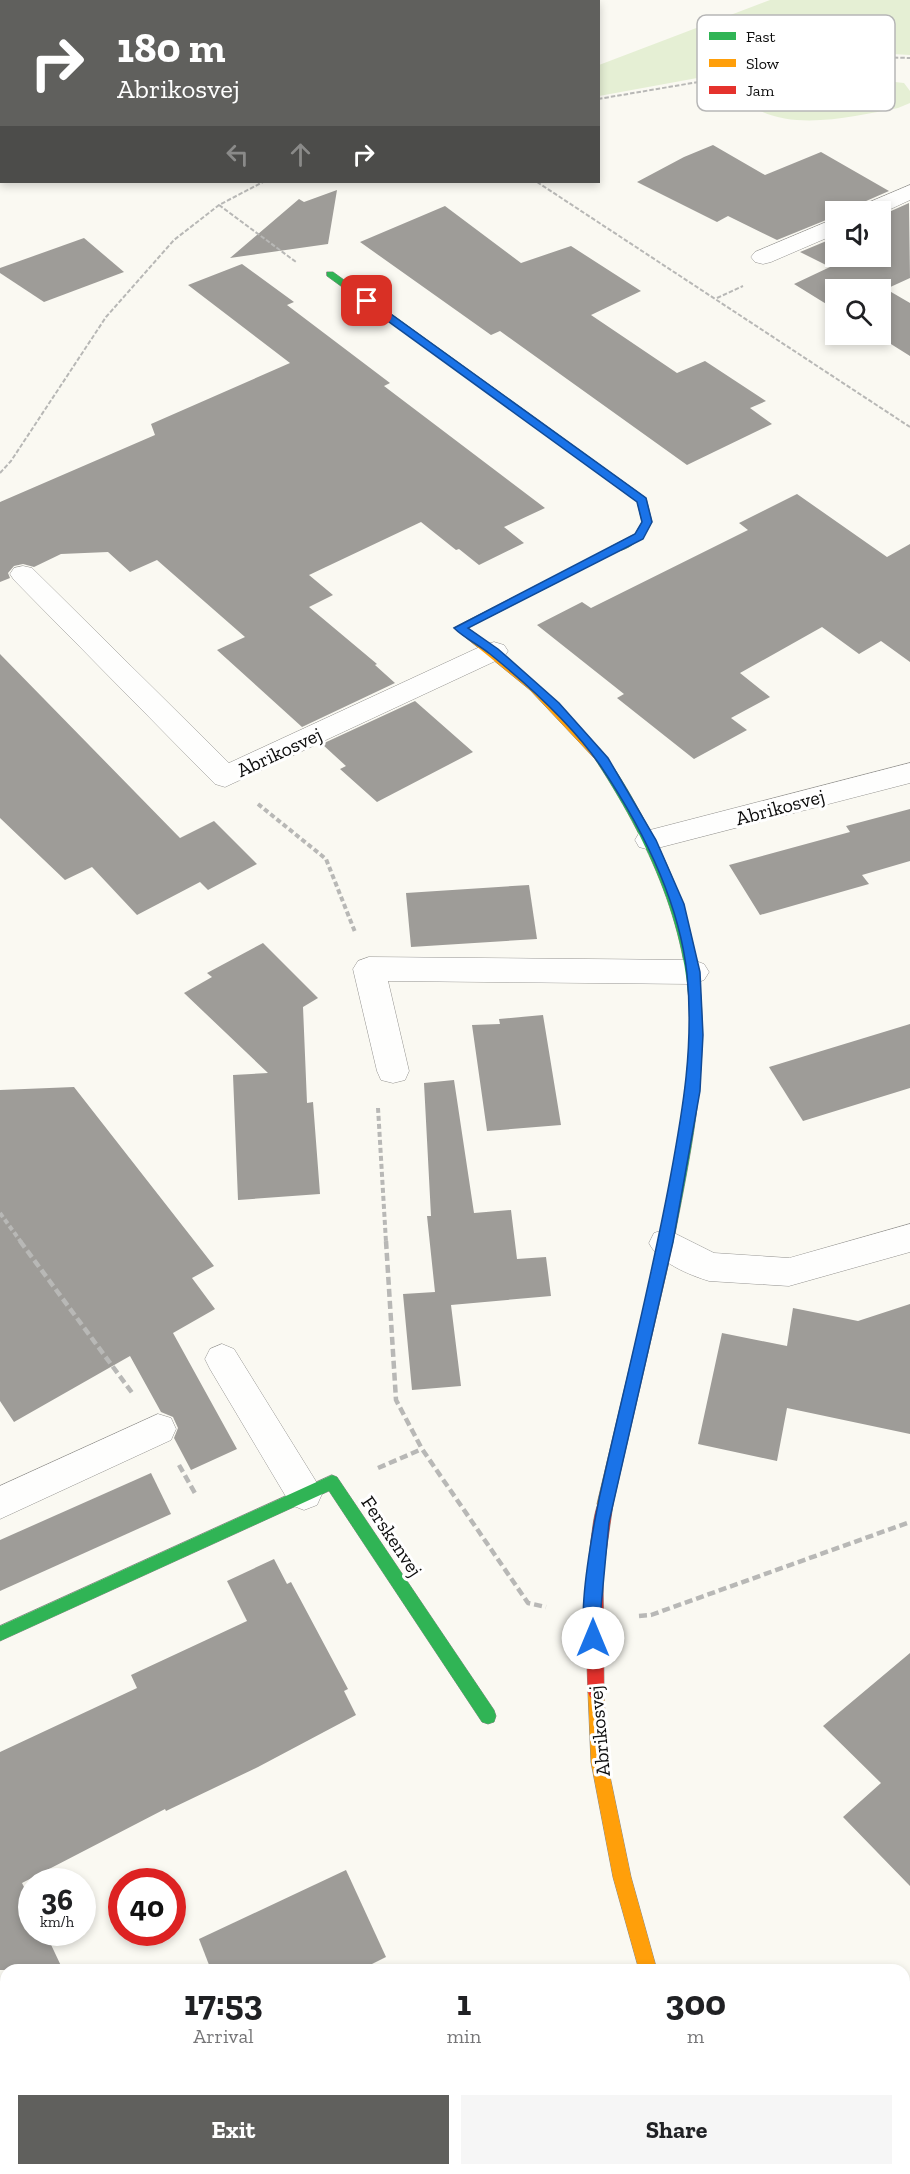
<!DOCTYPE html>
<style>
:root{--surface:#fff;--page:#f6f6f6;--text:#202124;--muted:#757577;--accent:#60605d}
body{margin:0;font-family:"Zilla Slab",serif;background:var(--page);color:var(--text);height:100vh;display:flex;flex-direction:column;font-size:22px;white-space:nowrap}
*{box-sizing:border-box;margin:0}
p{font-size:20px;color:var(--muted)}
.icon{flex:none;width:33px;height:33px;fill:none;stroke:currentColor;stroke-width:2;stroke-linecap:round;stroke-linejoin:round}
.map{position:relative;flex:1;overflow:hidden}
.sheet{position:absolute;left:0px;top:1964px;width:910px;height:212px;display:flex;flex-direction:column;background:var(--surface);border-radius:18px 18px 0 0;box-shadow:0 3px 9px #0003}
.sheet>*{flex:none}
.guide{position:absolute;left:0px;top:0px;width:600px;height:183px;box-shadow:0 3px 9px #0003;background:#60605d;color:#fff;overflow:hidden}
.controls{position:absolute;left:825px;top:201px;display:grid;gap:12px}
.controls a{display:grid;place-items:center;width:66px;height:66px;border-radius:0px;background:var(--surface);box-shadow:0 3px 9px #0003;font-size:30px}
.speed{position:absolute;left:18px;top:1868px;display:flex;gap:12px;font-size:30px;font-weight:700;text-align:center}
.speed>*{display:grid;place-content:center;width:78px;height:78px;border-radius:50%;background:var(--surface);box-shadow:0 3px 9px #0003;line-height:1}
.speed small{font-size:15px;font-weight:400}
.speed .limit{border:9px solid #d22;background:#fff;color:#111}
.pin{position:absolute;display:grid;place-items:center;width:51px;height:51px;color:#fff;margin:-26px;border-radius:12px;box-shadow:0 3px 9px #0006}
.me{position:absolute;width:66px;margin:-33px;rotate:0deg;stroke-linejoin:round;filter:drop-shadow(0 0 4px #0008)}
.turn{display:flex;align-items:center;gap:21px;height:126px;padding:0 18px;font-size:27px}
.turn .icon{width:78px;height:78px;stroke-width:2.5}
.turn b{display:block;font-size:42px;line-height:51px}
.lanes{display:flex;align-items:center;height:57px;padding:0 18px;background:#0003;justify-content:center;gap:30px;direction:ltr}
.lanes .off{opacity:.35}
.eta{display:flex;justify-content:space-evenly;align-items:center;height:102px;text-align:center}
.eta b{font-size:36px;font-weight:800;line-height:42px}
.action{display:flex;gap:12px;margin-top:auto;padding:12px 18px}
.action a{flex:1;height:69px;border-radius:0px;background:var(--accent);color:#fff;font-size:24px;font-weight:800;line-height:69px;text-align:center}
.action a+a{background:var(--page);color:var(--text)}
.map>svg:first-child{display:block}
</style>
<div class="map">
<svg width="910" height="2174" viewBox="0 0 910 2174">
<rect width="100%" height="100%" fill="#faf9f2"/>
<path fill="#e5efd4" d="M770,0H910V55L874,53L805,64L824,74L904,83L910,91V103L898,108C854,116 794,132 753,107C742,100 736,83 730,72L599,96V65Z"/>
<g fill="#9e9c98">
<path d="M713,145L765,175L821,152L889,191L857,205L853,212H836V216L777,240L728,216L717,222L637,182L684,157Z"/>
<path d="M337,190L328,244L230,258L299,199L304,202Z"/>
<path d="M909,203L910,278L886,289L910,303V356L875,334H880V290H836V310L794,284L830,267L800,252L836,237V256H880V216Z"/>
<path d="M445,206L521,263L571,246L641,291L591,315L677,373L705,361L766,401L750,408L772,424L687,465L500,331L491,335L360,242Z"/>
<path d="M84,238L124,272L44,302L0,273V268Z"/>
<path d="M242,264L294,302L287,305L390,383L384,386L545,508L504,527L524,543L479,565L459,549L456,550L421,522L309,575L333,595L309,607L377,664L375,665L395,683L302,727L217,650L245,637L157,560L130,572L108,552L61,554L34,567L23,564L14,566L8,573L10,578L0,582V502L155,435L151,424L290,363L188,285Z"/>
<path d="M797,494L887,557L910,544V662L881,641L859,654L822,627L740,673L770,697L731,718L747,730L694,759L617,698L624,694L537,625L582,602L591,608L748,530L739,523Z"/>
<path d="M0,654L180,838L214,821L257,864L208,890L200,882L137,915L92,867L65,880L0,818Z"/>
<path d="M415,701L473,752L377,802L340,769L346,766L322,744Z"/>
<path d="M910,809V861L862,875L869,884L760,915L729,865L850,832L846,826Z"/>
<path d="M529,885L537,939L411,947L406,893Z"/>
<path d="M263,943L318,998L303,1007L307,1103L313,1102L320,1194L238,1200L233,1075L268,1073L184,993L212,977L207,973Z"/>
<path d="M543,1015L561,1125L487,1131L472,1025L500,1024L499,1019Z"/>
<path d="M910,1024V1088L803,1121L769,1067Z"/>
<path d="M454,1080L474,1213L511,1210L517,1259L546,1257L551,1296L451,1305L461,1386L412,1390L403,1294L435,1292L427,1216H431L424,1083Z"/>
<path d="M74,1087L214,1266L192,1278L215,1309L173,1333L237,1449L191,1470L174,1438L178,1428L173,1417L161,1412L130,1356L14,1422L0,1401V1090Z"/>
<path d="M910,1304V1434L787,1408L777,1461L698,1444L722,1333L787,1346L793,1308L858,1321Z"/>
<path d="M151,1473L171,1514L0,1591V1540Z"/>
<path d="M274,1559L287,1584L291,1582L348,1689L344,1691L356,1715L258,1767L166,1811L165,1809L22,1883L32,1903V1932H45L63,1970H0V1752L137,1688L131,1675L247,1621L227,1581Z"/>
<path d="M910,1653V1886L843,1817L881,1783L823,1726Z"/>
<path d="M346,1870L386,1957L360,1970H211L199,1939Z"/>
</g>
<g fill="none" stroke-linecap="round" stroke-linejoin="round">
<g stroke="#949390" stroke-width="1">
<g id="lane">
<path d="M222,1344L234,1349L317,1483L322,1494L317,1505L304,1510L291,1505L210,1369L205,1359L210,1349Z"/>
<path d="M158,1414L171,1418L176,1429L171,1440L0,1519V1486Z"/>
</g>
</g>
<g stroke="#949390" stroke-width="1">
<g id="street">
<path d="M358,0H382L357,2Z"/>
<rect x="0" y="118" width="2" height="12"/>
<path d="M910,185V200L880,214V212H855L858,207Z"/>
<path d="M836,218V234L771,262L763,264L755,262L751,257L755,252Z"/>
<path d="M23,566L32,568L229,763L484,645L494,642L504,645L508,651L504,657L225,787L215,784L14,580L10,574L14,568Z"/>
<path d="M910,763V783L650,850L639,847L635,840L639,833L650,830Z"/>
<path d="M369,957L693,960L704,964L709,972L704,980L693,984L388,981L409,1071L405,1080L393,1083L381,1080L377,1071L353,969L358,961Z"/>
<path d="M910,1224V1252L789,1286L709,1281C689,1275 658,1262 649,1243L654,1233L666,1229L714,1253L789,1258Z"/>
<path d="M714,2169H760L762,2174H716Z"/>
</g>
</g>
<g stroke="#8a8a87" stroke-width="1">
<g id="fast">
<path d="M327,272H333L646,498L652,522C644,536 628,554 610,551V547L635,534L642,522L637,501L327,276Z"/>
<path d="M599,752L603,753C620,775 633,799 646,823C729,972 704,1086 673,1244L671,1248L666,1250L661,1248L659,1244C672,1176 689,1106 690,1036C692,932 649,841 593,756Z"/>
<path d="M332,1475L337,1477L494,1710L496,1716L494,1722L488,1724L482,1722L329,1491L0,1641V1626Z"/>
</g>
</g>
<g stroke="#8a8a87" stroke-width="1">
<g id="slow">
<path d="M614,546L618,547V551L468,628C519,664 562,707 603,753L605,756L599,760L595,759L530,690L454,628Z"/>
<path d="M666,1238L671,1240L673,1244L613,1504L610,1509L605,1511L600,1509L597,1504L659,1244L661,1240Z"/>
<path d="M596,1684L602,1687L604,1692L607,1762L631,1877L657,1970H639L613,1877L591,1762L588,1692L590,1687Z"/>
</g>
</g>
<g stroke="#8a8a87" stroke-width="1">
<path id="jam" d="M605,1497L610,1499L613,1504L603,1574L604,1692L602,1697L596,1700L590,1697L588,1692C586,1641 584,1590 591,1540C593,1526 594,1511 600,1499Z"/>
</g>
<g stroke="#b8b8b6" stroke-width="2" stroke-dasharray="4.5 2" stroke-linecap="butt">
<path d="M598,99L710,80L874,57L910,58"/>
<path d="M537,182L910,427"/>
<path d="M219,205L296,262"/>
<path d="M717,298L743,286"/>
<path d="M0,473L11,461L106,317L174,240L219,205L263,182"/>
</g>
<g stroke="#b8b8b6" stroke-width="4" stroke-dasharray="5 3" stroke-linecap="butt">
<path d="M258,804L326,859L355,932"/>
<path d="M378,1108L386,1242"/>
<path d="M0,1213L21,1242"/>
</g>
<g stroke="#b8b8b6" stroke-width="4.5" stroke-dasharray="8 4" stroke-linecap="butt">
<path d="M20,1241L133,1394"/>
<path d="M386,1241L396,1400L422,1449L528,1603L546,1607"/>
<path d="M179,1465L196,1495"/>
<path d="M378,1468L422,1449"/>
<path d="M639,1616L651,1615L910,1522"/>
</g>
<use href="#lane" fill="#fefefd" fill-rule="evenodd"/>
<use href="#street" fill="#fefefd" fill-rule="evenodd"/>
<use href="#fast" fill="#30b455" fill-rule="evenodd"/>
<use href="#slow" fill="#ff9f0a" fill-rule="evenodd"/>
<use href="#jam" fill="#e5322d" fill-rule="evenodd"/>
</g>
<path fill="#1a73e8" stroke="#114b97" stroke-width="1.5" d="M363,299H370L646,498L652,522L643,539L468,628L498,649L559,703L608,758L656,840L684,904L700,972L703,1035L700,1091L673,1242L609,1522L600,1618L601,1638L599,1644L593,1646L587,1644C574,1615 598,1501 606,1468C628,1372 652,1276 670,1179C683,1109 694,1046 687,974C679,900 641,826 600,765C573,726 527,684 490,654C479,645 464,638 454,628L635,534L642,522L637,502L363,303Z"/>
<g text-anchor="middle" stroke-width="6" stroke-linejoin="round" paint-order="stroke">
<g font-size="20" fill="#0d0d0d" stroke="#fff">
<text transform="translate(279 752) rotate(-25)" y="7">Abrikosvej</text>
<text transform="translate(780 807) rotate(-15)" y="7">Abrikosvej</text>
<text transform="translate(392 1536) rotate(56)" y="7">Ferskenvej</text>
<text transform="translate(599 1731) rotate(-95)" y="7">Abrikosvej</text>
</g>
</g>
<rect x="697" y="15" width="198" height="96" rx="9" fill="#fff" stroke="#b6b6b6" stroke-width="1.5"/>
<rect x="709" y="32" width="27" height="8" fill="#30b455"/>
<rect x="709" y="59" width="27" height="8" fill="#ff9f0a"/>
<rect x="709" y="86" width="27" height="8" fill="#e5322d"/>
<g font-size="16" fill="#0d0d0d">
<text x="746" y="42">Fast</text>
<text x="746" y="69">Slow</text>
<text x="746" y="96">Jam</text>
</g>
</svg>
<div class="controls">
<a><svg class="icon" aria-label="sound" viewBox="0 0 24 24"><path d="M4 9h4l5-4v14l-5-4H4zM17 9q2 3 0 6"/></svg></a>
<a><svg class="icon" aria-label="search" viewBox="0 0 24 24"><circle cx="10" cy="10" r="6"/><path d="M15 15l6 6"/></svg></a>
</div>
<div class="speed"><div>36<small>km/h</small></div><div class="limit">40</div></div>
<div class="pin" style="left:367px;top:301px;background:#d93025"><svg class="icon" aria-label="arrive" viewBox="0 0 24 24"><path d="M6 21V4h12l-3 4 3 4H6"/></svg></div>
<svg class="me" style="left:593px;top:1638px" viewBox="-20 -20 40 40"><circle r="19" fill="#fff"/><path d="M0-13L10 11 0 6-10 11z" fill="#1a73e8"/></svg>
<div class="guide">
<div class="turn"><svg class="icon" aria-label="right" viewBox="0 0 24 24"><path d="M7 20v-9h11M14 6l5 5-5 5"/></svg><div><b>180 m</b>Abrikosvej</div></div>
<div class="lanes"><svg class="icon off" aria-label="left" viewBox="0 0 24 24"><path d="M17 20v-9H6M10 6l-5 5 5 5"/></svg><svg class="icon off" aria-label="ahead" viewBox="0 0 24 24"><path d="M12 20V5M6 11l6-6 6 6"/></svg><svg class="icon" aria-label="right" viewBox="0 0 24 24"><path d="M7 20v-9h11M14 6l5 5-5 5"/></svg></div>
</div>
<section class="sheet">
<div class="eta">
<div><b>17:53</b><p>Arrival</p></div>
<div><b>1</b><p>min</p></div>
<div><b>300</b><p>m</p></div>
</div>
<div class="action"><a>Exit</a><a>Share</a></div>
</section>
</div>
